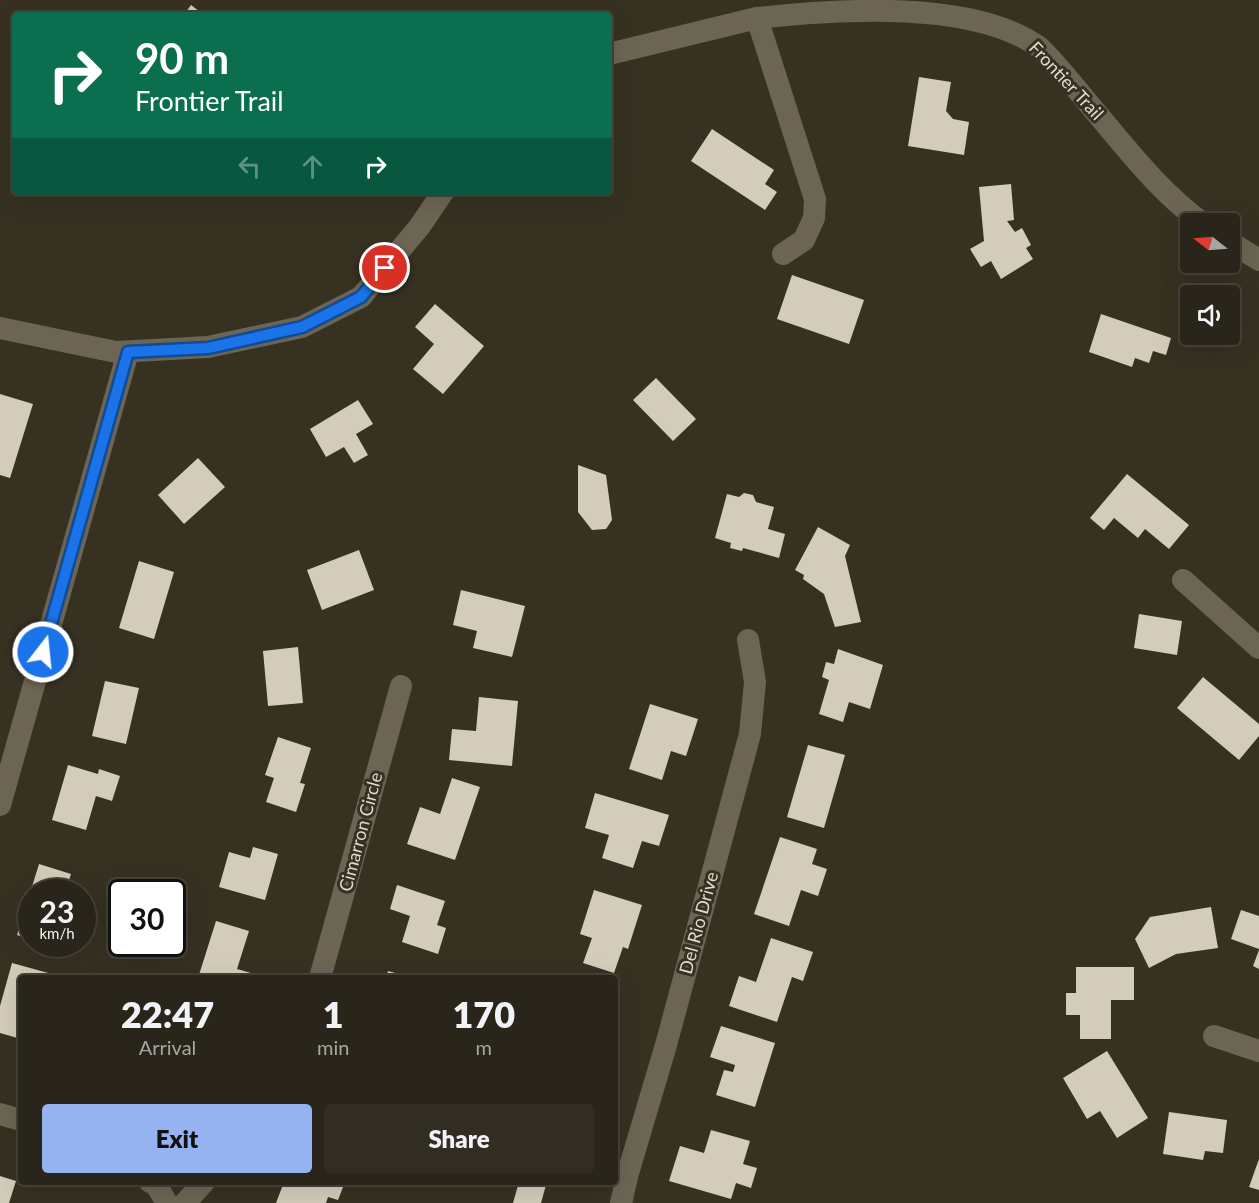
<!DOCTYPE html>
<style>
:root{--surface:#29251a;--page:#312d23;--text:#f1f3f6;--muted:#a5a5a2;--line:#454239;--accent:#95b2f1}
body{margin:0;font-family:Lato,sans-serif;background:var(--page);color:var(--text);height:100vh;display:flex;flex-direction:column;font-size:22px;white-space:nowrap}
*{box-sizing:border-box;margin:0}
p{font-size:20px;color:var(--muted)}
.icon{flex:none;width:33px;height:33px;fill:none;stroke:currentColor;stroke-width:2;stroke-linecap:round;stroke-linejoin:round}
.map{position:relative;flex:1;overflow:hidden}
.panel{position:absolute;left:18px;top:975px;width:600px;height:210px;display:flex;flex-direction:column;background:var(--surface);border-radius:6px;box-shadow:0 6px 24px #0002,0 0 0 2px var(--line)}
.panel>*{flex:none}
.guide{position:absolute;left:12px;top:12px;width:600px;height:183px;border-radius:6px;box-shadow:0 6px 24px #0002,0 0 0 2px var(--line);background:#0b6e4f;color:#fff;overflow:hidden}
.needle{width:39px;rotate:287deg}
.fabs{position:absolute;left:1180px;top:213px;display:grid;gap:12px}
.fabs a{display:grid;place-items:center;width:60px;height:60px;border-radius:6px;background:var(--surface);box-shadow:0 6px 24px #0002,0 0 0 2px var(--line);font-size:30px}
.speed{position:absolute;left:18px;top:879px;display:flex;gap:12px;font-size:30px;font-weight:700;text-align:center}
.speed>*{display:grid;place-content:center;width:78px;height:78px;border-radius:50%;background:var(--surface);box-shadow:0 6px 24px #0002,0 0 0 2px var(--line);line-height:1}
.speed small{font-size:15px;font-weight:400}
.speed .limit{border:3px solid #111;border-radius:9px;background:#fff;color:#111}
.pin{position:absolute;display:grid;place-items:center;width:51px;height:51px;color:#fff;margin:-26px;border:3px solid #fff;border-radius:50%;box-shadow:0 2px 6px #0007}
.me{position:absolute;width:66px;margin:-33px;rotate:16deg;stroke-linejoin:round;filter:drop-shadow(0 0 4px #0008)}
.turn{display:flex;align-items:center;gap:21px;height:126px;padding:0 24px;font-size:27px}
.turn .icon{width:78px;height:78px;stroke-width:2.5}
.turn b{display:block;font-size:42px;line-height:51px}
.lanes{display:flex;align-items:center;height:57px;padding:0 24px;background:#0003;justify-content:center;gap:30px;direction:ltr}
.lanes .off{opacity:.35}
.eta{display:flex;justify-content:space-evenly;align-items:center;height:102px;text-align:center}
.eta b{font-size:36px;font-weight:800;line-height:42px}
.button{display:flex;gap:12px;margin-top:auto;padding:12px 24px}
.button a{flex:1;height:69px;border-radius:6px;background:var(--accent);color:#111;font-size:24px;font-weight:800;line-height:69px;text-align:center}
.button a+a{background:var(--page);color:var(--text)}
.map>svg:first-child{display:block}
</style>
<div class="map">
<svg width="1259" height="1203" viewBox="0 0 1259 1203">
<rect width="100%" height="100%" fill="#373122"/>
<g fill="#d4ccba">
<path d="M191,5L204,15H184Z"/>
<path d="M919,77L951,82L946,111L953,119L969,122L964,155L908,146Z"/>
<path d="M712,129L774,170L765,184L777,192L765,210L691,161Z"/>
<path d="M1011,184L1014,220L1007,221L1015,232L1022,228L1031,245L1026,248L1033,259L1001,279L991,261L981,267L970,249L984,241L979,187Z"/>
<path d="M792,275L864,300L849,344L777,319Z"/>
<path d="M435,304L484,346L443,394L413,369L434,344L415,327Z"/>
<path d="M1101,314L1171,338L1166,355L1153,351L1149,363L1135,358L1132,367L1089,352Z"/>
<path d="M656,378L696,419L673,441L633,400Z"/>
<path d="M0,394L33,404L10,478L0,475Z"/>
<path d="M358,400L373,424L356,434L368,455L354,463L344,447L326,457L310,429Z"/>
<path d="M198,458L225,487L184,524L158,495Z"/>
<path d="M578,465L606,475L612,520L606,529L592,530L578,512Z"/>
<path d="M1127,474L1189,525L1169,549L1145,529L1138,538L1114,518L1104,530L1090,518Z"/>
<path d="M744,493L753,495L756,502L774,507L768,529L785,534L779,558L743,548L742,551L730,548L731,543L715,538L727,494L739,497Z"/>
<path d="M818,527L850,545L845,556L861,622L835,627L824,594L803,579L804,575L795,570Z"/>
<path d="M359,550L374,590L322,610L307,570Z"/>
<path d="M139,561L174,572L154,639L119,628Z"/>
<path d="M461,590L525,606L512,657L473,648L477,631L453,625Z"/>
<path d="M1139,614L1182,621L1177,655L1134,648Z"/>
<path d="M298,647L303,703L268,706L263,651Z"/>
<path d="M838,649L883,665L870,709L849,702L843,722L819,714L829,680L822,677L826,662L834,664Z"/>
<path d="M1203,677L1259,724V736L1239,760L1177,708Z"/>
<path d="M105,681L139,688L126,744L92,736Z"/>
<path d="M479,697L518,701L512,766L449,760L452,729L476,731Z"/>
<path d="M650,704L698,719L686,756L671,751L662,780L629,769Z"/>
<path d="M278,737L311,748L300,783L305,784L296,812L266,802L274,778L265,775Z"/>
<path d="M808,745L845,755L824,828L787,817Z"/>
<path d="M68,765L98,774L99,769L120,776L112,801L96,796L86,830L52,820Z"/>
<path d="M452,778L480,787L455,860L407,844L420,807L440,814Z"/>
<path d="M595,793L669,815L659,846L642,841L633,868L602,858L609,835L585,828Z"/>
<path d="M780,837L817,849L812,864L827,869L818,896L801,890L789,926L754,914Z"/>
<path d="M253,847L278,854L265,900L219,887L229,852L250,858Z"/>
<path d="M39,864L71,874L65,892H32V940L17,935Z"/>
<path d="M397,885L445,901L437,925L446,928L438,954L402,942L410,916L390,909Z"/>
<path d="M594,890L642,905L628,949L623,947L614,973L583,963L592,938L580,934Z"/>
<path d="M1211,907L1218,948L1176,954L1149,968L1135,939L1150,917Z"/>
<path d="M1241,910L1259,916V949L1231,939Z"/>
<path d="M216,921L249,931L237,969L251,973L249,978H198Z"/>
<path d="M771,938L813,952L803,981L792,977L777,1022L729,1006L739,976L756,982Z"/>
<path d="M1259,950V969L1253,966Z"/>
<path d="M12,963L52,974L51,978H21V1039L0,1033V1006Z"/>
<path d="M1076,967H1134V1000H1111V1039H1080V1015H1066V993H1076Z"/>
<path d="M388,971L410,977V978H386Z"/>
<path d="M721,1026L775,1043L755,1107L716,1095L724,1070L733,1072L735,1065L710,1057Z"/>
<path d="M1107,1051L1148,1118L1117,1138L1100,1111L1087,1119L1063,1078Z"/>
<path d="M1169,1112L1227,1120L1223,1153L1205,1151L1203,1160L1163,1154Z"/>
<path d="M711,1130L750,1141L743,1164L757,1168L751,1188L736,1183L731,1199L669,1181L680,1146L704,1153Z"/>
<path d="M1259,1159V1190L1249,1187Z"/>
<path d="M0,1176L16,1181L9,1203H0Z"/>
<path d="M284,1182L297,1186L298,1182H345L338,1200L328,1197L326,1203H276Z"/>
<path d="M519,1182H536L546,1185L541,1203H513Z"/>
</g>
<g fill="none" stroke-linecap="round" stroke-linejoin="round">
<g stroke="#6c6554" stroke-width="22">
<path d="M757,18L815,199L814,218L804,240L783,254"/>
<path d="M609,54L757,18C840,9 973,0 1039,47C1059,66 1081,95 1099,116C1131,154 1163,195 1204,224"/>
<path d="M1230,242L1259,260"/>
<path d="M0,328L116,352L208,347L302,327L361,297L420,226L443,192"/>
<path d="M1183,580L1259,648"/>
<path d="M0,805L128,352"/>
<path d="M320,978L401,686"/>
<path d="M1214,1036L1259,1051"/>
<path d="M0,1114L21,1120"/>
<path d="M150,1182L156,1185L167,1203"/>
<path d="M185,1203L204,1182"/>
<path d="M621,1203L628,1173L666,1045L750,734L755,682L748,640"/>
</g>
</g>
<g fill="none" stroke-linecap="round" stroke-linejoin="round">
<g stroke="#114b97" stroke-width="15">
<path id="route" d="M43,652L128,352L208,348L302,327L361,297L385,268"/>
</g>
<use href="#route" stroke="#1a73e8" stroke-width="10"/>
</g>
<g text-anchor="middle" stroke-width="6" stroke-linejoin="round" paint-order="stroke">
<g font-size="18" fill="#dfdbd2" stroke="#373122">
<text transform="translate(1066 81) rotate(47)" y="6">Frontier Trail</text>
<text transform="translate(361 832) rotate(-75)" y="6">Cimarron Circle</text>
<text transform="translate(699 923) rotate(-75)" y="6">Del Rio Drive</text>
</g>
</g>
</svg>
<div class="fabs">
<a><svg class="needle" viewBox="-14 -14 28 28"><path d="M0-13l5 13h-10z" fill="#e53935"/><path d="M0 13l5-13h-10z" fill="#a5a5a2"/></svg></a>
<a><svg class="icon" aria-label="sound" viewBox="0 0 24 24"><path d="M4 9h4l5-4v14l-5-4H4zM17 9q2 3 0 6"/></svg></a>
</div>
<div class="speed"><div>23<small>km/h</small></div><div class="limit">30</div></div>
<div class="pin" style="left:385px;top:268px;background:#d93025"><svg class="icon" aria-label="arrive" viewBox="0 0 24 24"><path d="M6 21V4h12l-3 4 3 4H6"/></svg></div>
<svg class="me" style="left:43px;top:652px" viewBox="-20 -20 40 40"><circle r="17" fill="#1a73e8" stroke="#fff" stroke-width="3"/><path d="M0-11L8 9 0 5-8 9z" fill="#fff"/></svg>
<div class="guide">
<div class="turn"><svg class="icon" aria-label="right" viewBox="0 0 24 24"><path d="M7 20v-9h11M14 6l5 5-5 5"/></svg><div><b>90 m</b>Frontier Trail</div></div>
<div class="lanes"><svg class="icon off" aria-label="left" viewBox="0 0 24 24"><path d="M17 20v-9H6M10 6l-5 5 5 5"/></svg><svg class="icon off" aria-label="ahead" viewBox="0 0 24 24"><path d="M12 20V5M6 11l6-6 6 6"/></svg><svg class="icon" aria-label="right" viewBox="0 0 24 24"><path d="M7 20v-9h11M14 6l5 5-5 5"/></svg></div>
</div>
<section class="panel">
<div class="eta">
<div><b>22:47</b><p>Arrival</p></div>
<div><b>1</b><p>min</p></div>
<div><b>170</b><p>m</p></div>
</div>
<div class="button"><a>Exit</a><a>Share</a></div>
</section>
</div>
